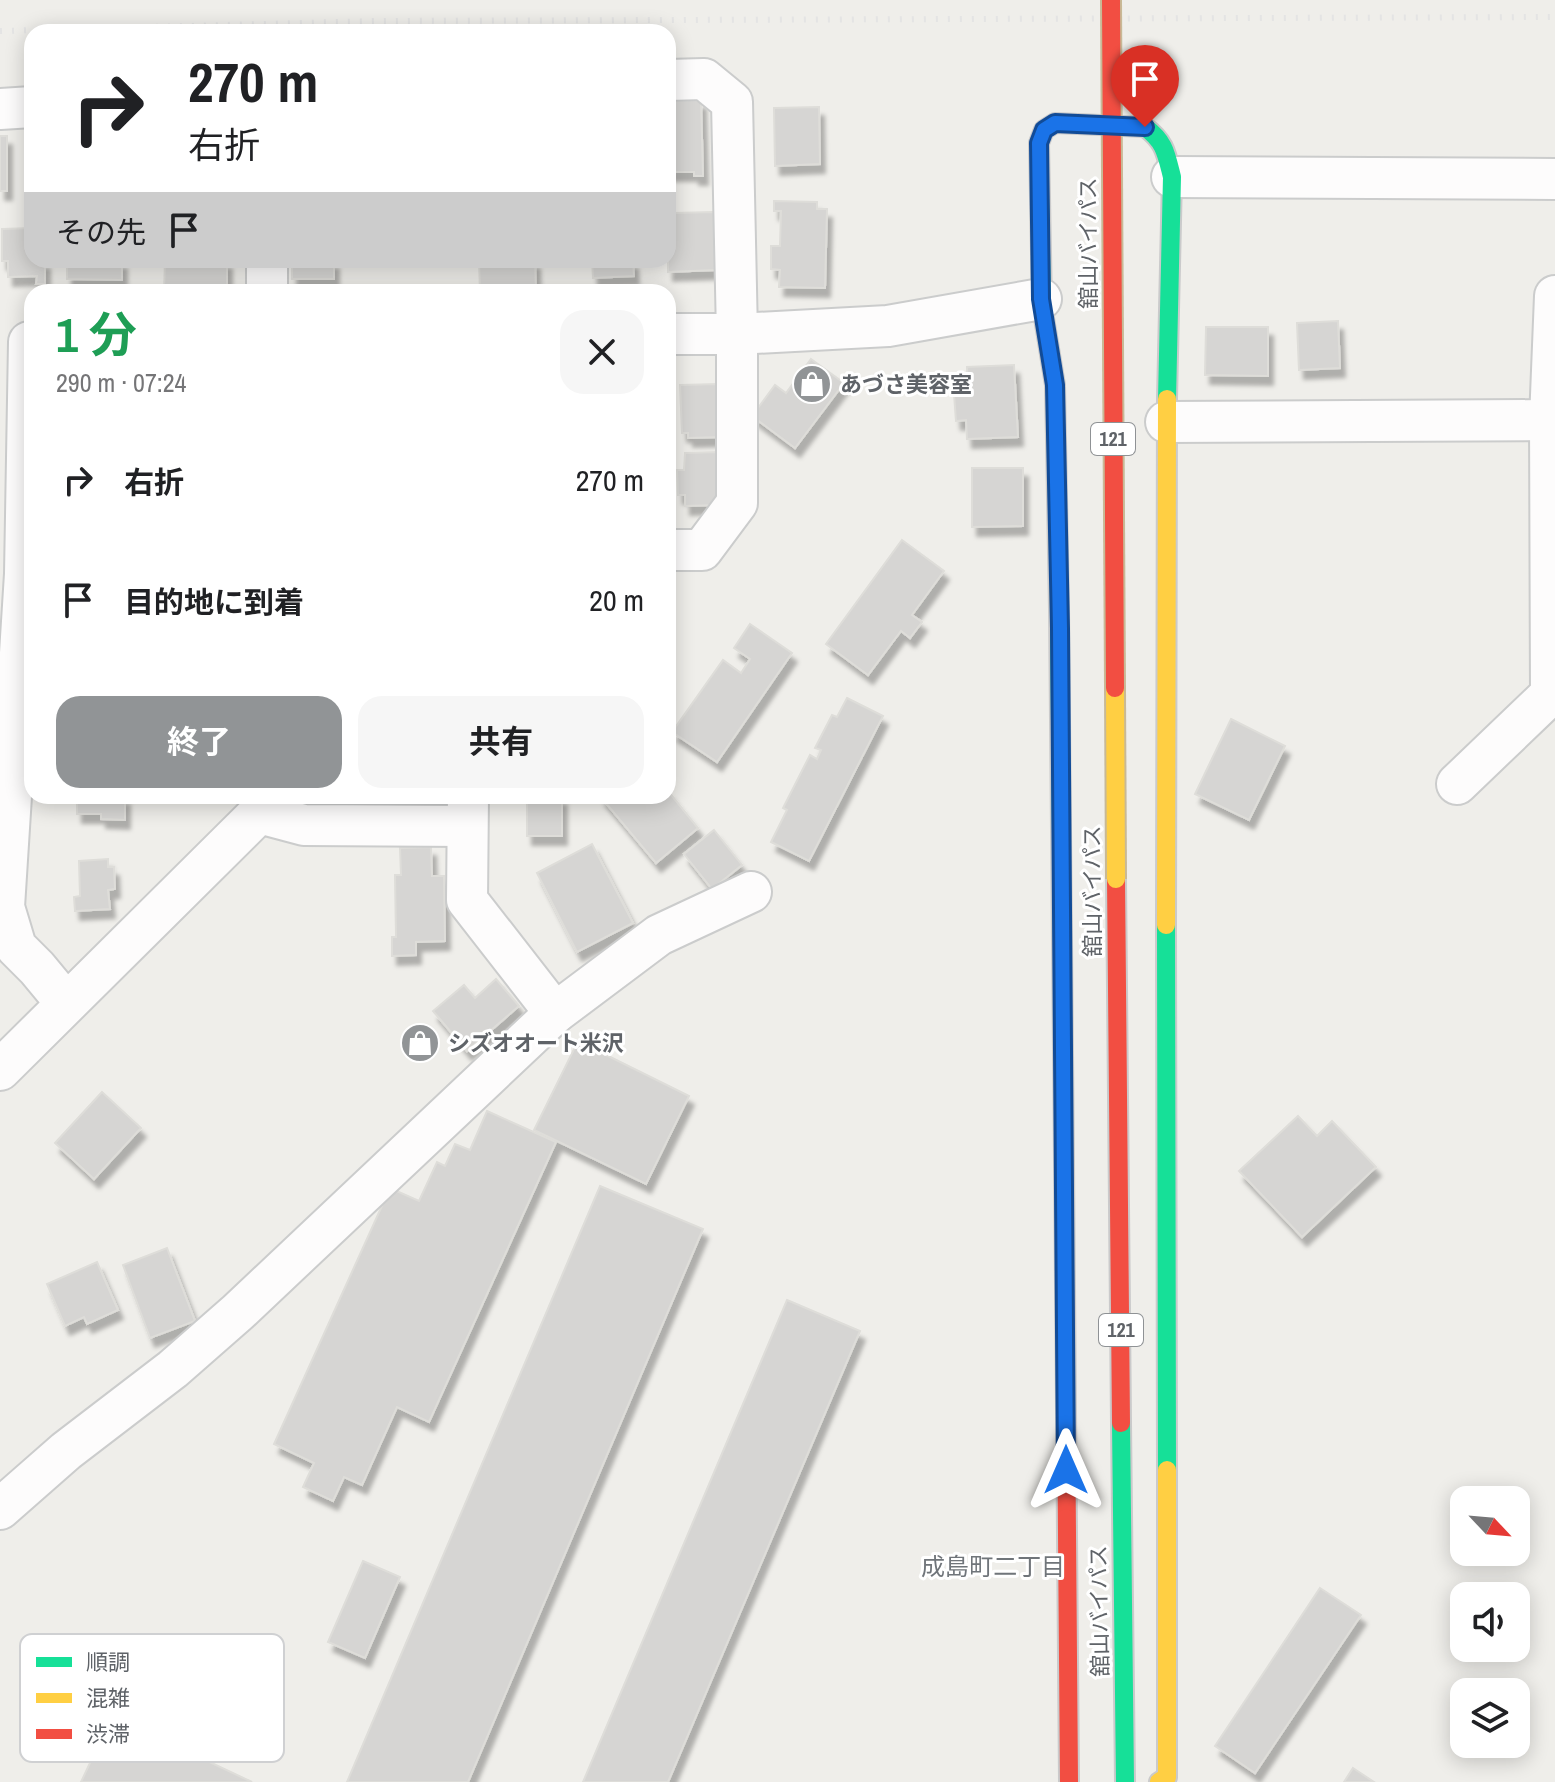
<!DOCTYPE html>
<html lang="ja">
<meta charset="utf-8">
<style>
:root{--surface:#fff;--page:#f6f6f6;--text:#202124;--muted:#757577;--accent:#919496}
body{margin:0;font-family:"Archivo Narrow","Noto Sans JP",sans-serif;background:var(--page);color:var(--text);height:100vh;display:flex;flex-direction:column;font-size:30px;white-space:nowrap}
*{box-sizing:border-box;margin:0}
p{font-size:26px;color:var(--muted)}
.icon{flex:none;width:44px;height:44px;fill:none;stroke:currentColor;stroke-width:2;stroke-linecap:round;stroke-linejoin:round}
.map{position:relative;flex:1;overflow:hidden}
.side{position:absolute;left:24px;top:284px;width:652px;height:520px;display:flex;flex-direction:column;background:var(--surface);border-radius:24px;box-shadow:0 4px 20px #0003}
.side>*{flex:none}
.top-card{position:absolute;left:24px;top:24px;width:652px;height:244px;border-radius:24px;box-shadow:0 4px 20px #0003;background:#fff;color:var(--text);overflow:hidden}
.needle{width:52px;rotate:116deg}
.buttons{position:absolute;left:1450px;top:1486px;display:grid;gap:16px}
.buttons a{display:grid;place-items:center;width:80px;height:80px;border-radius:16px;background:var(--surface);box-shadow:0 4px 20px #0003;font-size:40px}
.pin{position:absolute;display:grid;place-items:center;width:68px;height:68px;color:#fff;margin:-82px -34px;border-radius:50% 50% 50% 0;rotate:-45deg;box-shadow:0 0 8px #0007}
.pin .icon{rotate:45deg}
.me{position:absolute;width:88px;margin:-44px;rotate:0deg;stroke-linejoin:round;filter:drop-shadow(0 0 6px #0008)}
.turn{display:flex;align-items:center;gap:28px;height:168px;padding:0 32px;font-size:36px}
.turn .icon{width:104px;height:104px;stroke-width:2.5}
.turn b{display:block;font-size:56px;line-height:68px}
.then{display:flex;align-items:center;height:76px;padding:0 32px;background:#0003;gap:16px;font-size:30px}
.round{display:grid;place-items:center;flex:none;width:84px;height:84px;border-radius:24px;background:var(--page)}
.summary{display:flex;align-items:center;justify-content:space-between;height:136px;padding:0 32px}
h1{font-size:48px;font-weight:700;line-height:60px;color:#1e9e55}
.action{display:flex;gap:16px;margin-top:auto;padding:16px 32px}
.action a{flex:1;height:92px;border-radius:24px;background:var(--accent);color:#fff;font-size:32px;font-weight:700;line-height:92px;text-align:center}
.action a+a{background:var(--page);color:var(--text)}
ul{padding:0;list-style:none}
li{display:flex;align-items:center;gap:24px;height:120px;padding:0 32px}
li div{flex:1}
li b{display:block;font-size:30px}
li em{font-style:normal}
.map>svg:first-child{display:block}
</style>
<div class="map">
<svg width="1555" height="1782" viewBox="0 0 1555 1782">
<defs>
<filter id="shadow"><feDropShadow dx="5" dy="9" stdDeviation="2" flood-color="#0004"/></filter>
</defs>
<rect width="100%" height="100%" fill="#efeeea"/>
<g fill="#d6d5d3" stroke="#deddd9" stroke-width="2" filter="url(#shadow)">
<path d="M701,100L703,176H694V172H668V101Z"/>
<path d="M819,107L820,164L775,166L774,108Z"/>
<rect x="0" y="136" width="7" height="55"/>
<path d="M774,201L817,202V209H827L825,288L779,287L780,270L771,269V246H780L781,211H774Z"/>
<path d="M714,212L715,270L668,272V241L673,240V213Z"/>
<path d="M32,228V260H45V284H36L37,276L8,277V261H2V229Z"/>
<path d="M67,260H122V280L67,279Z"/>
<path d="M165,260H227V288H215V292H164Z"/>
<rect x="292" y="260" width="42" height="19"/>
<path d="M479,260H535L536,292H480Z"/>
<path d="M592,260H633L634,276L593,278Z"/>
<path d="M1338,321L1340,368L1299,370L1297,323Z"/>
<path d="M1206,327H1268V376L1205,375Z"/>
<path d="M811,359L844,383L795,448L752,416L775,385L786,393Z"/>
<path d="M1014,365L1018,437L967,439L966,420L956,421L954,394L968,393L967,367Z"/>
<path d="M719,384L721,437L688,438V433H682L680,385Z"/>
<path d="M718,452L719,505L685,506V495H678L677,470H684L685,453Z"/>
<path d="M972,468H1023V526L972,527Z"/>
<path d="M902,540L944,571L912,615L922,622L910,638L901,631L868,675L826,644Z"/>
<path d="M750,624L792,653L717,762L672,732L723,660L741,673L750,659L734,648Z"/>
<path d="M847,698L883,716L809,861L771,842L787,810L783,808L810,755L817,759L821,750L815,748L832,715L837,717Z"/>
<path d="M1231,719L1285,746L1249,820L1195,794Z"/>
<path d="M668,791L698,828L656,863L600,796H668Z"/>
<path d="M77,796H125V820L101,819V814H77Z"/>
<rect x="527" y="796" width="35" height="40"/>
<path d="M714,830L742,865L712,889L684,854Z"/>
<path d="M592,844L633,923L577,952L537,873Z"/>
<path d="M431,847L432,876H444L445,941L416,942V955L392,956V937H396L395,875H401L400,848Z"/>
<path d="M108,859V867H114L115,889L108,890L110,909L75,911L74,897L80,896L79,861Z"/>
<path d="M496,979L519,1006L467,1051L433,1011L464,985L475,998Z"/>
<path d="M578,1041L689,1096L646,1184L534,1130Z"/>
<path d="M102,1092L141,1128L94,1179L55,1143Z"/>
<path d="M487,1111L556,1142L429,1422L397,1407L362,1485L344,1477L333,1501L303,1487L314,1463L274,1444L390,1188L419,1201L437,1162L445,1166L455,1144L470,1150Z"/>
<path d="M1298,1116L1317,1136L1332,1121L1376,1167L1302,1237L1239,1171Z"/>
<path d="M600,1186L703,1229L468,1782H347Z"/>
<path d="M167,1248L195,1321L150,1338L123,1265Z"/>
<path d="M97,1262L118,1310L87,1324L84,1317L65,1326L47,1284Z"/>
<path d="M787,1300L860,1331L668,1782H583Z"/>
<path d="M363,1561L400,1577L365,1658L328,1642Z"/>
<path d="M1320,1588L1361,1615L1255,1773L1215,1746Z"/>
<path d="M112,1716L252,1782H81Z"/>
<path d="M1353,1768L1374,1782H1344Z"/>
</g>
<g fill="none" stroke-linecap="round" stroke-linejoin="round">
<g stroke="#cbcccc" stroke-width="44">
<g id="street">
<path d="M668,80L704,79L732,102L737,334V503L702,550H668"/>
<path d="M0,109L32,107"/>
<path d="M1172,177L1555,179"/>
<path d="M267,260V292"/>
<path d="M668,334H737L888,326L1041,299"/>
<path d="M29,342L25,574L4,907L16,947L37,968L66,1003"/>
<path d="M1166,422L1550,420"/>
<path d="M1457,784L1551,694L1550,420L1555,296"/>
<path d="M468,796L467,900L555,1013"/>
<path d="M0,1070L259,813L304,825L467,826"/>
<path d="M0,1509L66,1451L173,1369L238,1312L555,1013L659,935L751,892"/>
</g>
</g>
<g stroke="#cacacb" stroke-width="22">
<g id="fast">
<path d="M1042,306L1039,143L1044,130L1055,123L1145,127C1165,142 1166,153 1172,177L1167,399"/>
<path d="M1059,609L1064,1163"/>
<path d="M1166,925L1167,1470"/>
<path d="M1121,1423L1125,1782"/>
</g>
</g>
<g stroke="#cacacb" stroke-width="22">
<g id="slow">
<path d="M1042,306L1055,385L1059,609"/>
<path d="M1166,925L1167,399"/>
<path d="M1159,1782L1167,1777V1470"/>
</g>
</g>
<g stroke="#cacacb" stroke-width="22">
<g id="jam">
<path d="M1116,879L1121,1423"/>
<path d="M1064,1163L1069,1782"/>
</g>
</g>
<use href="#street" stroke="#fdfcfc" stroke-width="40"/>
<use href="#fast" stroke="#16e098" stroke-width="18"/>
<use href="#slow" stroke="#ffcf43" stroke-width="18"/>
<use href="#jam" stroke="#f24e42" stroke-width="18"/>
<path stroke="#e4e4e4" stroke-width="6" stroke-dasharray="2 10" stroke-linecap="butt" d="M0,31L375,21L1555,17"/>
<g stroke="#c8b996" stroke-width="22" stroke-linecap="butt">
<path id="slow-bridge" d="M1115,688L1116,879"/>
</g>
<g stroke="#c8b996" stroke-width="22" stroke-linecap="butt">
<path id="jam-bridge" d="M1111,0L1115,688"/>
</g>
<use href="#slow-bridge" stroke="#ffcf43" stroke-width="18"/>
<use href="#jam-bridge" stroke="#f24e42" stroke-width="18"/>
</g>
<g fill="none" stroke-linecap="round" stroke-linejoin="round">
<g stroke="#114b97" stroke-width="20">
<path id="route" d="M1066,1470L1060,628L1055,385L1041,299L1039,143L1044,130L1055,123L1145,127"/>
</g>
<use href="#route" stroke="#1a73e8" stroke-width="14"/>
</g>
<defs>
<g id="shop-disc" transform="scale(2)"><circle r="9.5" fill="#919496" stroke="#fff"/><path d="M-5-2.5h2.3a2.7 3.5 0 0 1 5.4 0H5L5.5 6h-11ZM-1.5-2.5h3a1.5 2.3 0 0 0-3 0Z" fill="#fff"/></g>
</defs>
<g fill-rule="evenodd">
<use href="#shop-disc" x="812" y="384"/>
<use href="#shop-disc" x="420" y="1043"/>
</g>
<g text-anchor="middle" stroke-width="6" stroke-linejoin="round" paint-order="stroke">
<g fill="#fff" stroke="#8f9295" stroke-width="2">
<rect x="1091" y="423" width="44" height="32" rx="6"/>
<rect x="1099" y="1314" width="44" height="32" rx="6"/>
</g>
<g font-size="20" font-weight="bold" fill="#5f6368">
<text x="1113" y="446">121</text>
<text x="1121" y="1337">121</text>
</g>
<g font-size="22" fill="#5f6368" stroke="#fff">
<text transform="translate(1088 243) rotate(-90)" y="8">舘山バイパス</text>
<text transform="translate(1092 891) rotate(-90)" y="8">舘山バイパス</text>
<text transform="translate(1099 1611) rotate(-91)" y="8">舘山バイパス</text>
</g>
<g font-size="22" font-weight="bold" fill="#5f6368" stroke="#fff" text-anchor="start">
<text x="840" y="392">あづさ美容室</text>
<text x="448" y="1051">シズオオート米沢</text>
</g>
<g font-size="24" fill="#70757a" stroke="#fff">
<text x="993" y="1575">成島町二丁目</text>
</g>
</g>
<rect x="20" y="1634" width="264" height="128" rx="12" fill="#fff" stroke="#cfd0d2" stroke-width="2"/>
<rect x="36" y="1657" width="36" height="10" fill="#16e098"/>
<rect x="36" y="1693" width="36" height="10" fill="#ffcf43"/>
<rect x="36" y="1729" width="36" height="10" fill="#f24e42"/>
<g font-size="22" fill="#5f6368">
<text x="86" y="1670">順調</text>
<text x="86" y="1706">混雑</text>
<text x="86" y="1742">渋滞</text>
</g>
</svg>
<div class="buttons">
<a><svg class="needle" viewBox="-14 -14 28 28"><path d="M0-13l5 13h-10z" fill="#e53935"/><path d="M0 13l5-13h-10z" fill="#757577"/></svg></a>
<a><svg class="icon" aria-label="sound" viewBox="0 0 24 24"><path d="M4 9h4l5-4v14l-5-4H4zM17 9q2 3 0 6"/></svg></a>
<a><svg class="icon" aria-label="layers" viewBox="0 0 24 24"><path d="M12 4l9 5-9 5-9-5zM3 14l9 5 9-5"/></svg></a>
</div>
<div class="pin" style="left:1145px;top:127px;background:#d93025"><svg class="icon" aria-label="arrive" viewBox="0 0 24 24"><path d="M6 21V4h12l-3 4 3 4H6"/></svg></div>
<svg class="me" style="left:1066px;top:1470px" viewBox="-20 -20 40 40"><path d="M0-17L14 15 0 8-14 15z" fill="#1a73e8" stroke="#fff" stroke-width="4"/></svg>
<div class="top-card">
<div class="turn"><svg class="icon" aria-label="right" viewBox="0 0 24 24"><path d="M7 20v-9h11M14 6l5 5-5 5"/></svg><div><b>270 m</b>右折</div></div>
<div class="then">その先<svg class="icon" aria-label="arrive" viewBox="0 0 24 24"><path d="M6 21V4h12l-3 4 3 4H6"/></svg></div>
</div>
<section class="side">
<div class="summary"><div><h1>1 分</h1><p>290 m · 07:24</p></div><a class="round"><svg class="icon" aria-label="close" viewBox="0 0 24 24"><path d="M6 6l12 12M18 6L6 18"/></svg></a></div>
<ul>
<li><svg class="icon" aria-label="right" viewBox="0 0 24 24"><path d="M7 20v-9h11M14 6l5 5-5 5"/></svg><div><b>右折</b></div><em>270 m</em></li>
<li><svg class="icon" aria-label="arrive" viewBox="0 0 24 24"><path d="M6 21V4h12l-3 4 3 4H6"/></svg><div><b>目的地に到着</b></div><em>20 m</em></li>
</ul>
<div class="action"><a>終了</a><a>共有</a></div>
</section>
</div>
